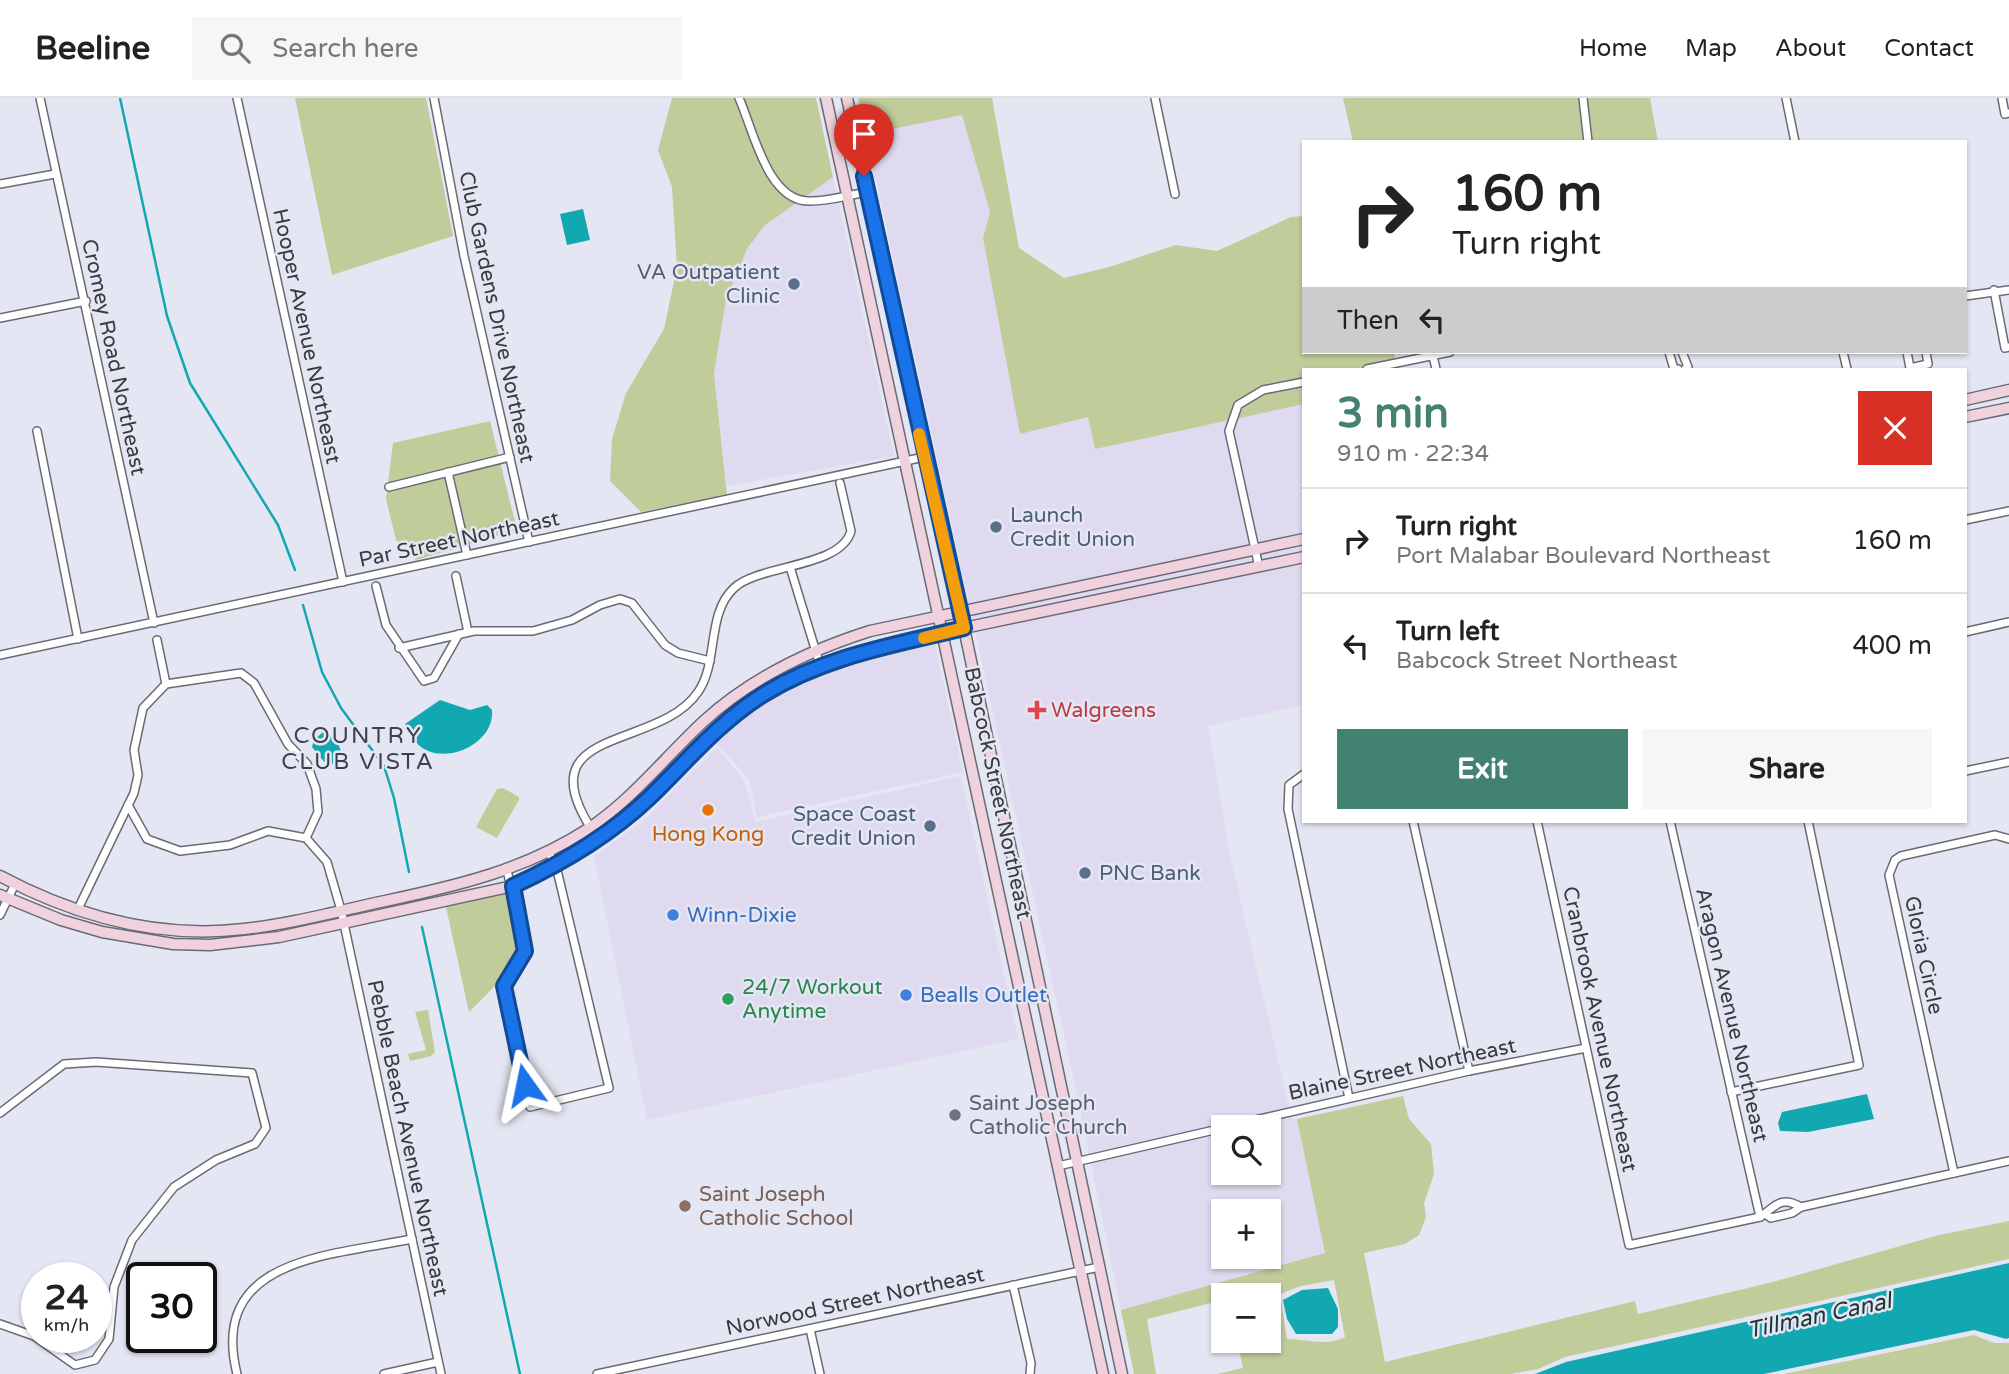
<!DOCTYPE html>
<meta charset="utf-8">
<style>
:root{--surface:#fff;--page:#f6f6f6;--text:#222;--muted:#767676;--line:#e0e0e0;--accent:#418271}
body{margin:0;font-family:"Varela Round",sans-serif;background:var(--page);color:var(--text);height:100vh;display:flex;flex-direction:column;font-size:26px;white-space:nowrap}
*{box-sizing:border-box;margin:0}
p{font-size:23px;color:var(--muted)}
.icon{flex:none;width:38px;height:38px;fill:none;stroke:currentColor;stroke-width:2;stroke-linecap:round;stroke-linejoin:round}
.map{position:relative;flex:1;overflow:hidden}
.details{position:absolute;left:1302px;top:270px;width:665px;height:455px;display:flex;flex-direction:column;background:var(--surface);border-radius:0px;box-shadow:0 2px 5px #0004}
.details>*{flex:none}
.banner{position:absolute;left:1302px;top:42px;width:665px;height:214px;border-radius:0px;box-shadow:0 2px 5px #0004;background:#fff;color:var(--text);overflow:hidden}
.buttons{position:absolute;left:1211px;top:1017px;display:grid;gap:14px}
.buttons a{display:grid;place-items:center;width:70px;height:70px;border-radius:0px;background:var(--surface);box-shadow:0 2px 5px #0004;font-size:35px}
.speed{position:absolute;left:21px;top:1164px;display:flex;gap:14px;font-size:35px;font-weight:700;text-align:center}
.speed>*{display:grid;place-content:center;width:91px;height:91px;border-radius:50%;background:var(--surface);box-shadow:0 2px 5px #0004;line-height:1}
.speed small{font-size:18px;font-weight:400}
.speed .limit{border:4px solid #111;border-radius:10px;background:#fff;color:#111}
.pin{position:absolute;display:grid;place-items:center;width:60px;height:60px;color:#fff;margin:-72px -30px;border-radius:50% 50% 50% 0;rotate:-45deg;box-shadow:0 0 7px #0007}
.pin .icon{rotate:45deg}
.me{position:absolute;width:77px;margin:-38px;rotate:348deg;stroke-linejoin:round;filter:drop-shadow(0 0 5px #0008)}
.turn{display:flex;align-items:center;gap:24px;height:147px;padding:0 35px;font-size:32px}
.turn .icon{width:91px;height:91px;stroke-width:2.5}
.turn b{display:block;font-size:49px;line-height:60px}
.then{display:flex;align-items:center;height:66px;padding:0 35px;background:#0003;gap:14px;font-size:26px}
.round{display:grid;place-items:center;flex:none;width:74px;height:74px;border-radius:0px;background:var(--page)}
.headline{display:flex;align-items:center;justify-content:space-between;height:119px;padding:0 35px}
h1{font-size:42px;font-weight:700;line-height:52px;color:var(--accent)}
.action{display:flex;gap:14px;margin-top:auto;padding:14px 35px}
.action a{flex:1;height:80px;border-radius:0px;background:var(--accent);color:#fff;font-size:28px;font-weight:700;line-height:80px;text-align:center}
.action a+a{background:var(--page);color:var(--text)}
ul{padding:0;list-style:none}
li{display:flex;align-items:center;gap:21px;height:105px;padding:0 35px;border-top:2px solid var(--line)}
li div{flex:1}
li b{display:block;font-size:26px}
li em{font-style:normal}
header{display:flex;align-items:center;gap:42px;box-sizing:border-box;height:98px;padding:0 35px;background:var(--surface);border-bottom:2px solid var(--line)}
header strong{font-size:33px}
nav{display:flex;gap:38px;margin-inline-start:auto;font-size:24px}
.search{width:490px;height:63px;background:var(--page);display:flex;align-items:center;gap:18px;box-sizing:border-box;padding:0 24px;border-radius:0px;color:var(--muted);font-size:26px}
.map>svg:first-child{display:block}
</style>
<header>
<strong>Beeline</strong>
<div class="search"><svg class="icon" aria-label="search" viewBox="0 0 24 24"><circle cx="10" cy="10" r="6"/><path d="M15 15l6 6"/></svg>Search here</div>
<nav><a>Home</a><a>Map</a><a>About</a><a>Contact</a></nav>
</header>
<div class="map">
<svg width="2009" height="1276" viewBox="0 0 2009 1276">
<rect width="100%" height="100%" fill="#e4e7f3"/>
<g fill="#e0daf0" fill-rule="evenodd">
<path d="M962,16L990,114L983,141L1088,319L1095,350L1304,306V436L969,506L866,36Z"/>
<path d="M833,79L894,358L727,388L714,276L726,201L747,151L764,128Z"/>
<path d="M1304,446V454L1258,464L973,523L972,516Z"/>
<path d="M1304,465V607L1208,628L1230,758L1292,1021H1297L1325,1155L1121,1212L1075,987L975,533ZM1223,1029H1269V1074H1223ZM1223,1113H1269V1158H1223Z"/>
<path d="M934,542L963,674L757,719L749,682L717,645L640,720L617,736L718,637L764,602L821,571Z"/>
<path d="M717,649L745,684L755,724L961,678L1018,941L647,1022L594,758L643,723Z"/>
</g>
<g fill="#c0cc9a" fill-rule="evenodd">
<path d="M295,0H426L453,138L332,177Z"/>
<path d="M672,0H816L833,79L764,128L747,151L726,201L714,276L727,397L641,414L610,383L612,341L626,295L664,231L677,169L672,89L658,52Z"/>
<path d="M858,0H992L1019,150L1064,180L1109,169L1176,147L1217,153L1291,119L1304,118V254H1394L1397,271H1304V306L1095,351L1088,319L1020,336L983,140L990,114L962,17L866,36Z"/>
<path d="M1343,0H1650L1658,44H1353Z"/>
<path d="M490,323L517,432L416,462L396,442L386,401L393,345Z"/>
<path d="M503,690L519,699V702L497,740L476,729L497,691Z"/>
<path d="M509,794C512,808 518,823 519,837C519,869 489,894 469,914L446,809Z"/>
<path d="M428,912L435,954L431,958L410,963L408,956L426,952L415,914Z"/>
<path d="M1403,998L1409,1021L1431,1046L1434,1076L1424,1105L1426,1119L1419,1137L1405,1146L1364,1155L1385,1264L1635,1203L1638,1216L1773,1184L1939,1137L2009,1123V1161L1565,1259L1538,1271L1511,1276H1217L1243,1270L1237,1243L1269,1242V1197H1223V1202L1147,1221L1156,1276H1134L1121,1212L1325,1155L1297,1021ZM1334,1182L1345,1239C1326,1249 1307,1241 1287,1241L1280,1196L1301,1188Z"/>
<path d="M1974,1237L1994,1245H2009V1276H1784Z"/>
</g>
<g fill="#11a8b2">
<path d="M583,111L590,142L567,147L560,116Z"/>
<path d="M440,602L470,612L487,607L492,612C495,643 452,665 426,652C416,648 410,635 405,626Z"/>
<path d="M323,634C334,636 341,648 342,659L332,666H326L312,649L314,642Z"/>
<path d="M1867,996L1874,1021L1808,1034L1780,1033L1778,1025L1782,1014Z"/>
<path d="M2009,1165V1240L2006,1241L1974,1232L1764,1276H1535L1566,1264Z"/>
<path d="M1328,1190L1338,1211V1229L1332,1236H1296L1287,1221L1283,1202L1302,1192Z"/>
</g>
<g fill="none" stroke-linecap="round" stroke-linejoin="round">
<g stroke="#11a8b2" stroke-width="2.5">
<path d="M120,0L167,218L190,285L278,427L295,472"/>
<path d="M303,507L322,574L341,610L384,668L394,700L409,774"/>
<path d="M422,829L520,1276"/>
</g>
<g stroke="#686b75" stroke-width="10">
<g id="street">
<path d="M40,0L154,525"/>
<path d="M237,0L343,484"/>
<path d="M434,0L464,158L529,444"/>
<path d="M739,0C753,31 767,102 808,103C827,104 848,97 867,94"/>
<path d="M1155,0L1175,96"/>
<path d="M1583,0L1588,44"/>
<path d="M1786,0L1795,44"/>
<path d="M2002,0L2005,16L2009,15"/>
<path d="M0,86L55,76"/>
<path d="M1994,192L2005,250L2009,249"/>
<path d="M1965,198L2009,192"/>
<path d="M0,220L86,203"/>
<path d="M1669,254L1674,271H1678"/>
<path d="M1682,254L1688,269L1685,271"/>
<path d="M1843,254L1847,271"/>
<path d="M1907,254L1910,270L1928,266L1926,254"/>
<path d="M1433,258L1436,271"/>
<path d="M1367,271L1450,254"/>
<path d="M37,333L78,541"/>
<path d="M448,374L467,457"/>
<path d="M389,389L510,359"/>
<path d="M1965,422L2009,413"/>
<path d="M790,469L820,567"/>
<path d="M1259,469L1229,333L1238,307L1263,292L1304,284"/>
<path d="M456,478L468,534"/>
<path d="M376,488L386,527L424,583L434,580L459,536"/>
<path d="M1965,534L2009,524"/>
<path d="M157,542L166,586"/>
<path d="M399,550L474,533H533L572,522L600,507L620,501L632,505L665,547L678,555L710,563"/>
<path d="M0,557L924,359"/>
<path d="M1965,673L2009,664"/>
<path d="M1304,676L1289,687L1288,711L1349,1000"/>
<path d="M128,707L147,741L180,753L230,747L268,733L306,740L327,764L341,812L441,1276"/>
<path d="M1413,723L1469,973"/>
<path d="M1537,723L1629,1147L1760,1119C1775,1109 1780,1097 1801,1109"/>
<path d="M1670,723L1760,1119"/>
<path d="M598,741C517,625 657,655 698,594C719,564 706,516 734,490C760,466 841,470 851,433L840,385"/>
<path d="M507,772L525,853L504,888L530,1009L609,990L556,768L548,753"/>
<path d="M77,813L134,695L138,677L134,652L143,610L166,586L241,575L254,585L288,646L307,666L316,691L318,714L306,740"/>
<path d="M0,817L15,786"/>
<path d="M1731,994L1859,967L1808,723"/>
<path d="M0,1015L64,966L96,964L252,975L266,1030L255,1046L216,1062L174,1089L132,1142L114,1189L109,1241L95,1262L75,1267L34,1238L0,1226"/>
<path d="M1225,1029L1469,973L1586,950"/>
<path d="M1058,1068L1223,1030"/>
<path d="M1954,1075L1889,777L1895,762L1901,758L1995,737L2009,741"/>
<path d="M1765,1116L1771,1120L1792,1115L1801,1109L2009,1063"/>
<path d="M1013,1187L1031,1265L1030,1276"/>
<path d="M810,1231L820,1276"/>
<path d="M237,1276C208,1159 331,1158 412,1141"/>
<path d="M384,1276L438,1264"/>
<path d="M597,1276L1099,1169"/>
</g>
</g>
<g stroke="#686b75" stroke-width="13">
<g id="secondary">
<path d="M826,0L1103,1276"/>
<path d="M847,0L964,530L1122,1276"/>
<path d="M1965,302L2009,292"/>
<path d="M1965,319L2009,310"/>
<path d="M0,778C75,818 159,841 244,831C292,826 338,813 385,803C456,788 525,772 588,731C633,701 665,659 704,623C751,580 810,552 870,533L1304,441"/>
<path d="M0,797L61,822L102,834L173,846L210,847L279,839L513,788L556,768L598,741L650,699L715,633L761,598L820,567L849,557L964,530L1304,459"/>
</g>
</g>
<use href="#street" stroke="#fff" stroke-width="7"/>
<use href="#secondary" stroke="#f0d1de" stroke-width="10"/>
</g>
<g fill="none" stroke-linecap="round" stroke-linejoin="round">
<g stroke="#114b97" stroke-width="18">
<path id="route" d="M525,987L504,888L525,853L513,788C563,765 610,737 650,699C687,663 719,624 764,596C826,558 894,547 964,530L864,78"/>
</g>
<use href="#route" stroke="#1a73e8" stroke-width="12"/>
<path stroke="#f59e0b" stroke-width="12" d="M919,336L964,530L924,540"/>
</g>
<g fill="#5c6f8a" stroke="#e4e7f3" stroke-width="2.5">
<circle cx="794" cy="186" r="7"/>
<circle cx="996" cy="429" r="7"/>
<circle cx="930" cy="728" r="7"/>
<circle cx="1085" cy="775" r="7"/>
</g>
<path fill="#e0444e" stroke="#e4e7f3" stroke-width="2.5" d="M1033.5 601.5h7v7h7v7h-7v7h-7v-7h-7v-7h7z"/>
<circle fill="#e8710a" stroke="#e4e7f3" stroke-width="2.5" cx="708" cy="712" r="7"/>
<g fill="#3f7fe0" stroke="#e4e7f3" stroke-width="2.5">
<circle cx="673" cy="817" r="7"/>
<circle cx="906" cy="897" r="7"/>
</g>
<circle fill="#2e9e5b" stroke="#e4e7f3" stroke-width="2.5" cx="728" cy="901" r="7"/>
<circle fill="#6b7280" stroke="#e4e7f3" stroke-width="2.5" cx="955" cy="1017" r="7"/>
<circle fill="#8d6e63" stroke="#e4e7f3" stroke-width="2.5" cx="685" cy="1108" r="7"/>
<g text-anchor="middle" stroke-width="5" stroke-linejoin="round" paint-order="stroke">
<g font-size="21" fill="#4e5e75" stroke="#e4e7f3" text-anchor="end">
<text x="780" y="181">VA Outpatient<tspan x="780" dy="24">Clinic</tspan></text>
<text x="1010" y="424" text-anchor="start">Launch<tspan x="1010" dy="24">Credit Union</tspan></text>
<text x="916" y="723">Space Coast<tspan x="916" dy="24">Credit Union</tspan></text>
<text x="1099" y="782" text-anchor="start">PNC Bank</text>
</g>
<g font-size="21" fill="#383a3e" stroke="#e4e7f3">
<text transform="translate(497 219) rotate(78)" y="7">Club Gardens Drive Northeast</text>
<text transform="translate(307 238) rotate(78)" y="7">Hooper Avenue Northeast</text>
<text transform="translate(114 259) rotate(78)" y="7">Cromey Road Northeast</text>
<text transform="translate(459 441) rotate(-12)" y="7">Par Street Northeast</text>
<text transform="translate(998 695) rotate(78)" y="7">Babcock Street Northeast</text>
<text transform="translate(1924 857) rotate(78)" y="7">Gloria Circle</text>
<text transform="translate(1732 917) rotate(77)" y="7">Aragon Avenue Northeast</text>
<text transform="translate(1600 931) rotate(78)" y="7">Cranbrook Avenue Northeast</text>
<text transform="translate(1402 971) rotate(-12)" y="7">Blaine Street Northeast</text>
<text transform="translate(408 1040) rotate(78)" y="7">Pebble Beach Avenue Northeast</text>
<text transform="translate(855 1203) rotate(-12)" y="7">Norwood Street Northeast</text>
</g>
<g font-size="21" fill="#be3a42" stroke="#e4e7f3" text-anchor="start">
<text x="1051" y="619">Walgreens</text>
</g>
<g font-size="21" fill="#c56008" stroke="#e4e7f3">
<text x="708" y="743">Hong Kong</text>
</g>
<g font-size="21" fill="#366cbe" stroke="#e4e7f3" text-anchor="start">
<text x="687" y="824">Winn-Dixie</text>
<text x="920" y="904">Bealls Outlet</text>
</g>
<g font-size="21" fill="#27864d" stroke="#e4e7f3" text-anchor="start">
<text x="742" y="896">24/7 Workout<tspan x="742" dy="24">Anytime</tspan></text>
</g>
<g font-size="21" fill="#5b616d" stroke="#e4e7f3" text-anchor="start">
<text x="969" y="1012">Saint Joseph<tspan x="969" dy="24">Catholic Church</tspan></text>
</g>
<g font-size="21" fill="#785e54" stroke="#e4e7f3" text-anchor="start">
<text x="699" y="1103">Saint Joseph<tspan x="699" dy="24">Catholic School</tspan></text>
</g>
<g font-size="23" letter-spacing="2" fill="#3d404a" stroke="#e4e7f3">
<text x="358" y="645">COUNTRY<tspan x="358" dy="26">CLUB VISTA</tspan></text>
</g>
<g font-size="23" font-style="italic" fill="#1e3536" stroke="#e4e7f3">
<text transform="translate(1819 1217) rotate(-12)" y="8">Tillman Canal</text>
</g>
</g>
</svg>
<div class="buttons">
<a><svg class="icon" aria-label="search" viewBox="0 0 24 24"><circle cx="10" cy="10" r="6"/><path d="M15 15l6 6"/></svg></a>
<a>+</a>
<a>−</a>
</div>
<div class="speed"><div>24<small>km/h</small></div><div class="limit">30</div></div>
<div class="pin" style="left:864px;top:78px;background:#d93025"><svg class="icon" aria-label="arrive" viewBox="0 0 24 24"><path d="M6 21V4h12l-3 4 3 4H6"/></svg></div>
<svg class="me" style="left:525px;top:987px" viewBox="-20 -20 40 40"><path d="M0-17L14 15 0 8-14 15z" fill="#1a73e8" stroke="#fff" stroke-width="4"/></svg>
<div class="banner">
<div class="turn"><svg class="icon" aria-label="right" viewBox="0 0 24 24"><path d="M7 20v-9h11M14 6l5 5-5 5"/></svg><div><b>160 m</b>Turn right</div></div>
<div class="then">Then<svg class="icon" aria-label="left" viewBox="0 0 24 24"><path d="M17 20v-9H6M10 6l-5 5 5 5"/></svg></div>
</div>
<section class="details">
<div class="headline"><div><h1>3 min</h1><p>910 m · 22:34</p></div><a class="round" style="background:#d93025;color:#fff"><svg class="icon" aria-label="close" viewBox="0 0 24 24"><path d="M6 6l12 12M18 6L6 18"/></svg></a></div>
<ul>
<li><svg class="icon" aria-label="right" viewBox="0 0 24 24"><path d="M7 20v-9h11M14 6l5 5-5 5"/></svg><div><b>Turn right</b><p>Port Malabar Boulevard Northeast</p></div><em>160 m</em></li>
<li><svg class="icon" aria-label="left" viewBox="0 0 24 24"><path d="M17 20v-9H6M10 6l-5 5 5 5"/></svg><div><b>Turn left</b><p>Babcock Street Northeast</p></div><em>400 m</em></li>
</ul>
<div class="action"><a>Exit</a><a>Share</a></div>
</section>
</div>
